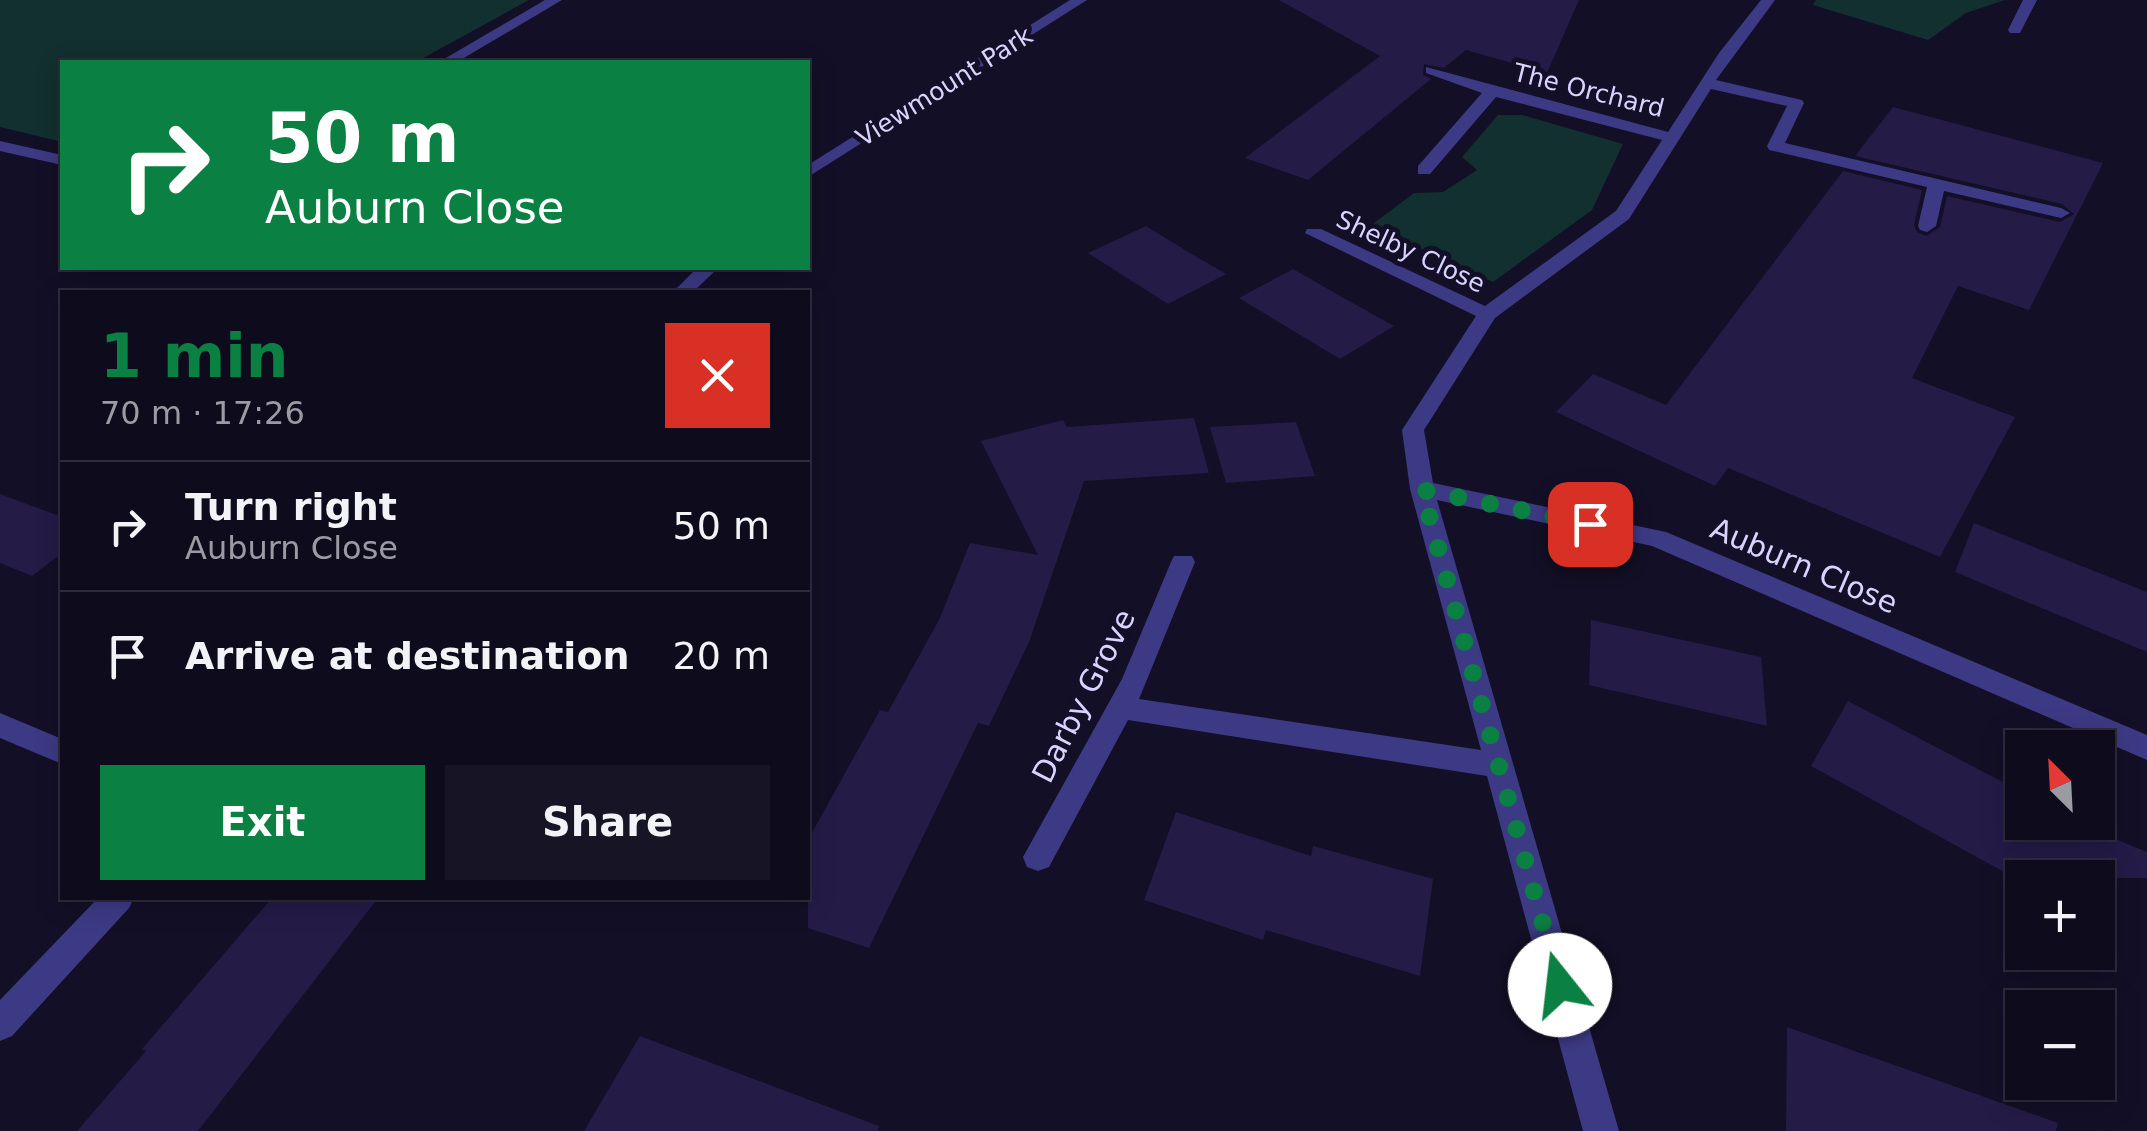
<!DOCTYPE html>
<meta charset="utf-8">
<style>
:root{--surface:#0e0b1c;--page:#171425;--text:#f1f3f6;--muted:#9b9ba3;--line:#2e2b3b;--accent:#0b8043}
body{margin:0;font-family:"DejaVu Sans",sans-serif;background:var(--page);color:var(--text);height:100vh;display:flex;flex-direction:column;font-size:38px;white-space:nowrap}
*{box-sizing:border-box;margin:0}
p{font-size:32px;color:var(--muted)}
.icon{flex:none;width:55px;height:55px;fill:none;stroke:currentColor;stroke-width:2;stroke-linecap:round;stroke-linejoin:round}
.map{position:relative;flex:1;overflow:hidden}
.drawer{position:absolute;left:60px;top:290px;width:750px;height:610px;display:flex;flex-direction:column;background:var(--surface);border-radius:0px;box-shadow:0 5px 25px #0003,0 0 0 2px var(--line)}
.drawer>*{flex:none}
.guide{position:absolute;left:60px;top:60px;width:750px;height:210px;border-radius:0px;box-shadow:0 5px 25px #0003,0 0 0 2px var(--line);background:#0b8043;color:#fff;overflow:hidden}
.needle{width:65px;rotate:336deg}
.tools{position:absolute;left:2005px;top:730px;display:grid;gap:20px}
.tools a{display:grid;place-items:center;width:110px;height:110px;border-radius:0px;background:var(--surface);box-shadow:0 5px 25px #0003,0 0 0 2px var(--line);font-size:50px}
.pin{position:absolute;display:grid;place-items:center;width:85px;height:85px;color:#fff;margin:-42px;border-radius:20px;box-shadow:0 5px 15px #0006}
.me{position:absolute;width:110px;margin:-55px;rotate:344deg;stroke-linejoin:round;filter:drop-shadow(0 0 8px #0008)}
.turn{display:flex;align-items:center;gap:35px;height:210px;padding:0 40px;font-size:45px}
.turn .icon{width:130px;height:130px;stroke-width:2.5}
.turn b{display:block;font-size:70px;line-height:85px}
.round{display:grid;place-items:center;flex:none;width:105px;height:105px;border-radius:0px;background:var(--page)}
.overview{display:flex;align-items:center;justify-content:space-between;height:170px;padding:0 40px}
h1{font-size:60px;font-weight:700;line-height:75px;color:var(--accent)}
.button{display:flex;gap:20px;margin-top:auto;padding:20px 40px}
.button a{flex:1;height:115px;border-radius:0px;background:var(--accent);color:#fff;font-size:40px;font-weight:700;line-height:115px;text-align:center}
.button a+a{background:var(--page);color:var(--text)}
ul{padding:0;list-style:none}
li{display:flex;align-items:center;gap:30px;height:130px;padding:0 40px;border-top:2px solid var(--line)}
li div{flex:1}
li b{display:block;font-size:38px}
li em{font-style:normal}
.map>svg:first-child{display:block}
</style>
<div class="map">
<svg width="2147" height="1131" viewBox="0 0 2147 1131">
<rect width="100%" height="100%" fill="#130f26"/>
<g fill="#12302f">
<path d="M0,0H529L416,62H62V142L0,127Z"/>
<path d="M1816,0H2005L1966,13L1928,40L1813,5Z"/>
<path d="M1498,115H1522L1623,144L1592,210L1493,282L1370,226L1414,193L1443,192L1477,170L1462,157Z"/>
</g>
<g fill="#241b47">
<path d="M1279,0H1579L1547,73L1466,50L1444,68L1424,64L1423,75L1431,79L1308,180L1245,158L1380,56Z"/>
<path d="M1893,107L2103,163L2029,310L1958,286L1912,378L2015,417L1940,557L1728,468L1715,486L1556,412L1593,374L1666,405L1843,171L1922,190L1914,225L1917,232L1926,236L1940,227L1947,196L2060,222L2074,214L2062,204L1855,156Z"/>
<path d="M1146,226L1185,250L1226,274L1168,304L1088,253Z"/>
<path d="M1293,269L1342,297L1394,326L1340,359L1239,298Z"/>
<path d="M1194,418L1209,473L1084,481L1029,642L989,726L978,723L869,948L808,928V840L880,710L888,712L939,620L970,543L1038,555L981,441L1063,420L1067,427Z"/>
<path d="M1296,422L1315,476L1226,483L1210,427Z"/>
<path d="M0,494L62,517V553L32,576L0,563Z"/>
<path d="M1974,523L2147,592V652L1955,572Z"/>
<path d="M1591,620L1761,657L1767,726L1589,685Z"/>
<path d="M1848,701L2022,792V822H2074L2147,852V878H2015L1811,766Z"/>
<path d="M1176,812L1311,856L1313,846L1433,879L1420,976L1266,930L1263,940L1144,900Z"/>
<path d="M272,898H378L198,1131H77L146,1051L142,1049Z"/>
<path d="M1787,1027L2058,1123L2056,1131H1786Z"/>
<path d="M640,1036L879,1126L878,1131H584Z"/>
</g>
<g fill="none" stroke-linecap="round" stroke-linejoin="round">
<g fill="#3d3a85" fill-rule="evenodd">
<path d="M545,0H562L457,62H439Z"/>
<path d="M1070,0H1087L808,177V165Z"/>
<path d="M1761,0H1775L1716,80L1802,100L1804,103L1785,143L2061,208L2070,213L2061,218L1944,191L1936,226L1927,232L1920,230L1918,226L1927,187L1769,150L1767,146L1787,106L1711,89L1629,219L1495,318L1424,430L1433,483L1666,532L2147,735V760L1652,546L1437,500L1619,1131H1583L1487,776L1128,720L1049,867L1038,871L1027,867L1023,857L1122,679L1171,562L1174,556H1192L1195,562L1139,699L1481,750L1410,489L1402,430L1476,316L1305,233L1307,229H1321L1485,306L1616,211L1662,140L1496,97L1430,174H1418V166L1482,93L1426,73V67L1668,132L1719,53Z"/>
<path d="M2023,0H2037L2020,33H2010L2008,30Z"/>
<path d="M0,141L62,155V165L0,151Z"/>
<path d="M697,268H718L693,292H673Z"/>
<path d="M0,713L62,739V764L0,738Z"/>
<path d="M98,898H134L129,908L12,1036L0,1041V1000Z"/>
</g>
</g>
<g fill="none" stroke-linecap="round" stroke-linejoin="round">
<path stroke="#0b8043" stroke-width="18" stroke-dasharray="0 32.4" d="M1560,985L1422,490L1590,524"/>
</g>
<g text-anchor="middle" stroke-width="10" stroke-linejoin="round" paint-order="stroke">
<g font-size="25" fill="#d9d4ff" stroke="#130f26">
<text transform="translate(944 86) rotate(-32)" y="9">Viewmount Park</text>
<text transform="translate(1589 90) rotate(14)" y="9">The Orchard</text>
<text transform="translate(1411 251) rotate(25)" y="9">Shelby Close</text>
</g>
<g font-size="30" fill="#d9d4ff" stroke="#130f26">
<text transform="translate(1804 566) rotate(23)" y="10">Auburn Close</text>
<text transform="translate(1084 696) rotate(-63)" y="10">Darby Grove</text>
</g>
</g>
</svg>
<div class="tools">
<a><svg class="needle" viewBox="-14 -14 28 28"><path d="M0-13l5 13h-10z" fill="#e53935"/><path d="M0 13l5-13h-10z" fill="#9b9ba3"/></svg></a>
<a>+</a>
<a>−</a>
</div>
<div class="pin" style="left:1590px;top:524px;background:#d93025"><svg class="icon" aria-label="arrive" viewBox="0 0 24 24"><path d="M6 21V4h12l-3 4 3 4H6"/></svg></div>
<svg class="me" style="left:1560px;top:985px" viewBox="-20 -20 40 40"><circle r="19" fill="#fff"/><path d="M0-13L10 11 0 6-10 11z" fill="#0b8043"/></svg>
<div class="guide">
<div class="turn"><svg class="icon" aria-label="right" viewBox="0 0 24 24"><path d="M7 20v-9h11M14 6l5 5-5 5"/></svg><div><b>50 m</b>Auburn Close</div></div>
</div>
<section class="drawer">
<div class="overview"><div><h1>1 min</h1><p>70 m · 17:26</p></div><a class="round" style="background:#d93025;color:#fff"><svg class="icon" aria-label="close" viewBox="0 0 24 24"><path d="M6 6l12 12M18 6L6 18"/></svg></a></div>
<ul>
<li><svg class="icon" aria-label="right" viewBox="0 0 24 24"><path d="M7 20v-9h11M14 6l5 5-5 5"/></svg><div><b>Turn right</b><p>Auburn Close</p></div><em>50 m</em></li>
<li><svg class="icon" aria-label="arrive" viewBox="0 0 24 24"><path d="M6 21V4h12l-3 4 3 4H6"/></svg><div><b>Arrive at destination</b></div><em>20 m</em></li>
</ul>
<div class="button"><a>Exit</a><a>Share</a></div>
</section>
</div>
